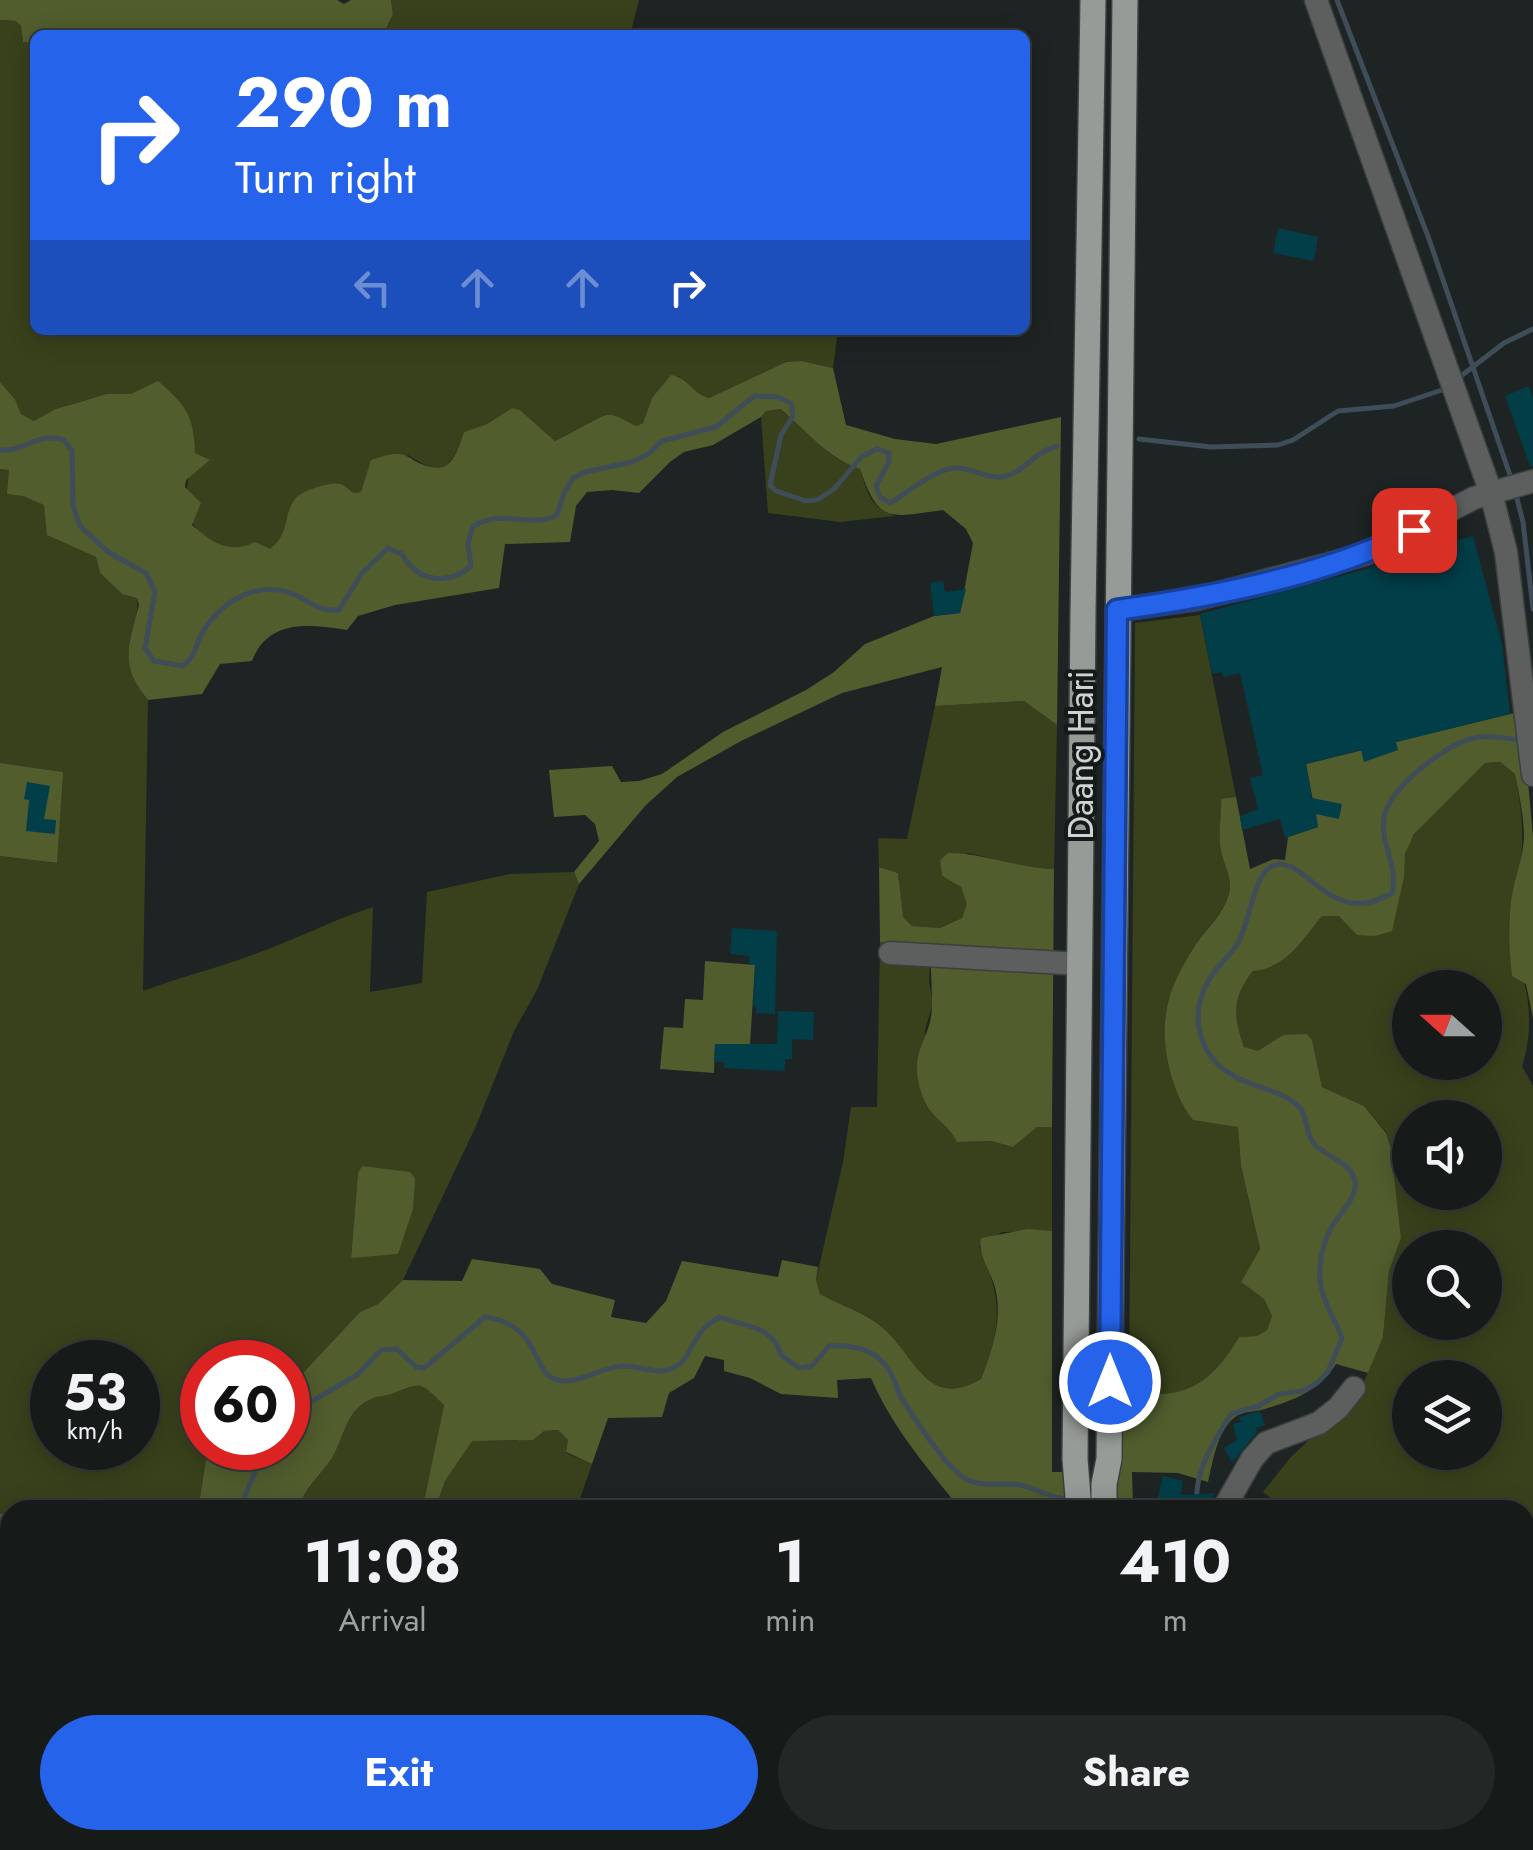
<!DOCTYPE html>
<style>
:root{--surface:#161b1a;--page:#232827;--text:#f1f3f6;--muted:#9ea1a2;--line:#353939;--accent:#2563eb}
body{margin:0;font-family:Jost,sans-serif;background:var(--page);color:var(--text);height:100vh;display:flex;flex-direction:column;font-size:38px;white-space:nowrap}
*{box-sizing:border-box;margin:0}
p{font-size:32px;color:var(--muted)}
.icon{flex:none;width:55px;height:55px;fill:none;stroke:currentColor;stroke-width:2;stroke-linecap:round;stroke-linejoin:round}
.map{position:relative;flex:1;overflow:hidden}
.panel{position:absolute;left:0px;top:1500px;width:1535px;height:350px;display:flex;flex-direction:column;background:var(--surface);border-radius:30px 30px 0 0;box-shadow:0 5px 25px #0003,0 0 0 2px var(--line)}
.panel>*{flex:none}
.guide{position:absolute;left:30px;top:30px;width:1000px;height:305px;border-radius:15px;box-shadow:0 5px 25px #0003,0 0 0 2px var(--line);background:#2563eb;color:#fff;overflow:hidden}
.needle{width:65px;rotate:291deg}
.fabs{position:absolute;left:1392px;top:970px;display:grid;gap:20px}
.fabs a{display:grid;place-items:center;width:110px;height:110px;border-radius:50%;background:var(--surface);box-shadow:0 5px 25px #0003,0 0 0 2px var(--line);font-size:50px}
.speed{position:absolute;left:30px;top:1340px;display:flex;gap:20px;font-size:50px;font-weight:700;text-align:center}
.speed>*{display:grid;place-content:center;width:130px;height:130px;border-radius:50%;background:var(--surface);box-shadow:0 5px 25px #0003,0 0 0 2px var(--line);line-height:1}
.speed small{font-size:25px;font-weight:400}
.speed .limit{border:15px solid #d22;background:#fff;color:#111}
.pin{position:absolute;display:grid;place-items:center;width:85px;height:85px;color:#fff;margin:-42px;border-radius:20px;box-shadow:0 5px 15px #0006}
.me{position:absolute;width:110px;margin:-55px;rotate:0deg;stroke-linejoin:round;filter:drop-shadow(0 0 8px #0008)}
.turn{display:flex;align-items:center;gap:35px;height:210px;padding:0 40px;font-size:45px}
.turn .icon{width:130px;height:130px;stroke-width:2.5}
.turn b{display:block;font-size:70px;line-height:85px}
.lanes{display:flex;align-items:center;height:95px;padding:0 40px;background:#0003;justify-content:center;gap:50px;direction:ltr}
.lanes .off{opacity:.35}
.eta{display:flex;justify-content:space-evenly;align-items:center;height:170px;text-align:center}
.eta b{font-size:60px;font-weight:700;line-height:70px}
.primary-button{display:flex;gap:20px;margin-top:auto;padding:20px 40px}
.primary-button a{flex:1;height:115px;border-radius:60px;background:var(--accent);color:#fff;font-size:40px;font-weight:700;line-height:115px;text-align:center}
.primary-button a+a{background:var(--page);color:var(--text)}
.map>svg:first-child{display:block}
</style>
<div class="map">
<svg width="1533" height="1850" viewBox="0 0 1533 1850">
<rect width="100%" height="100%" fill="#1e2423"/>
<g fill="#38411b" fill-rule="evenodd">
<path d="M391,0H639L630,35H383L393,14Z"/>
<path d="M0,20L16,21L21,26L23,41L35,43V330H838L833,368L802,361L786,362L709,398L702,397L678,376L652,398L643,423L636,426C628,422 615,413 606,415C601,415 564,437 555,441L520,410L512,408L487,424L464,432C452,467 444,479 408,455L362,492L354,493L342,484L294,500L282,539L270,549C253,549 229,552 214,544C179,525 184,485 195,453L131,394C96,394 64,405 34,421L21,414L15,399L0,382Z"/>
<path d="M781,409C806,431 828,458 860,469C868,494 869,506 895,516L840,522L768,513L761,417L766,411Z"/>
<path d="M0,469L9,470L23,496L45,505L48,535L96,557L100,573L122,594L137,598C139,609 135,619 132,630C124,658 130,679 148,700L143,991C180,977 218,968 255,954C295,940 332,920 373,907L370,992L422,983L427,892L510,874L574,872L579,884L537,990L514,1031L476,1126L403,1280L378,1304L360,1312L288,1389V1362H202V1448H218L206,1459L198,1510H10L0,1514V856L56,863L62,772L0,763ZM362,1166L399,1254L351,1257L358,1173ZM52,1362H138V1448H52Z"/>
<path d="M1200,615L1236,797L1221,800C1222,815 1218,832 1220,846C1223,864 1235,878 1228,897C1222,915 1208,926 1198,941C1187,960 1175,983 1168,1003C1157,1033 1174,1096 1193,1120L1238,1126L1241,1166L1260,1250L1241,1282L1264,1299L1272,1316L1267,1330L1257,1336L1239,1337C1210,1385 1186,1400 1129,1392L1135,623Z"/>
<path d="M1024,701L1057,725L1054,869L1033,868L969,853L940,860L942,876L961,887L968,904L962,918L940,928L912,926L902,917L898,873L879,867L878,838L907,839L935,706Z"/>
<path d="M1500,762L1515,774C1521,805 1525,834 1520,866C1517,889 1507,910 1509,934C1509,943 1515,954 1518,963C1531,997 1533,1033 1522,1066L1533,1086V1850H1435L1412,1840H1525V1510H1279L1280,1506L1263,1492L1290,1458L1360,1391L1383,1337L1389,1271L1401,1238L1391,1148L1386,1132L1364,1106L1322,1087L1312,1041L1283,1035L1258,1052L1244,1047C1233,1015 1232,998 1253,971C1287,968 1302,940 1322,916H1339L1398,899C1402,883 1402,867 1406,852C1417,817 1459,788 1485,763ZM1410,988H1485V1062H1410ZM1410,1118H1485V1192H1410ZM1410,1248H1485V1322H1410ZM1410,1378H1485V1452H1410Z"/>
<path d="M880,942L931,946L929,981L933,1004L925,1030V1104L954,1133L958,1142L991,1141L1013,1147L1037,1127H1052V1231L1002,1232L979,1246C1002,1300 1003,1323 981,1379C927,1410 917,1358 883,1328C867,1312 840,1305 820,1294L816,1280L843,1162L851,1107H877Z"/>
<path d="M412,1384L424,1386L444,1405L425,1502L437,1503L445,1481L471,1441H516L544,1431L558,1430L568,1440L566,1453L592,1464L576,1510H298C306,1485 321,1477 333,1456C342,1438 347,1411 366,1400C377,1394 397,1391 412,1384Z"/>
<path d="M0,1680L10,1686V1840H953L951,1850H0Z"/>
<path d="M1155,1840H1377L1373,1850H1158Z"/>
</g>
<g fill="#515d2d">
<path d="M0,0H337L344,4L351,0H391L393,14L383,35H35V43L23,42L21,26L16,21L0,20Z"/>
<path d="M802,361L833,368L846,425L895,439L936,444L1061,417L1057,725L1024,701L935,706L942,667L842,693L741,741L677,777L645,806L579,884L574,872L599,841L595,824L585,815L554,817L549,770L612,766L621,782L639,781L662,774L723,732L806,690L834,672L865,644L934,616L960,613L973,543L966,529L943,510C890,517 879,525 860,469C828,458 806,431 781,409L766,411L761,417L713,445L684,452L670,462L639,493L612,490L587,492L576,506L570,542L505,544L499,588L395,605L358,616L347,630C309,624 268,619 252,661L220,664L202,694L148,700C119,666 128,645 139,605L137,598L122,594L100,573L96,557L47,535L44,505L23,496L7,494L9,470L0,469V382L15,399L21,414L34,421L56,409L107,394H131L158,381C186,405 194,416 195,453L210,460L186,480L185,487L201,503L192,525C212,542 228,555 255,542L270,549C291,532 282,517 295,499C300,491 331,481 341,484C343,484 352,492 354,493L361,492L371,460C378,458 388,454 396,454C406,453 411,459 419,463C451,477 455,457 464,432L487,424L512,408L520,410L555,441C564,437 602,415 606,415C615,413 628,422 636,426L643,423L652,398L671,375C687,377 694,395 709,398L786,362Z"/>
<path d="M1522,711L1533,838V1018L1526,984L1512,976C1509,947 1507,919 1513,890C1517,872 1523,856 1524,837C1524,815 1519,795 1515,774L1500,762L1485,763L1414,834L1405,854L1404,877L1392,931L1375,936L1357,935L1339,916H1322C1302,940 1287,968 1253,971C1232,998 1233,1015 1244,1047L1258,1051L1283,1035L1307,1034L1312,1040L1322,1087L1364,1106L1386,1133L1391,1148L1401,1238L1389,1271L1383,1337L1368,1373L1336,1364C1319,1391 1294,1400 1265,1409C1255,1412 1243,1411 1235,1417C1217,1431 1213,1461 1208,1482L1178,1473L1132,1472L1133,1505L1140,1510H1114V1459L1128,1410L1129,1392C1186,1400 1210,1385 1239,1337L1257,1336L1267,1330L1272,1316L1264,1299L1241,1282L1260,1249L1241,1166L1238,1127L1193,1120C1171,1093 1158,1038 1168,1003C1173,981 1186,960 1198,941C1209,926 1222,915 1228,897C1235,878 1222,864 1220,845C1218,831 1222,814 1221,799L1236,797L1250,869L1274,859L1285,860L1288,837L1318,827L1306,764Z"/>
<path d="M0,763L63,772L57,863L0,856Z"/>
<path d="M948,853C984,853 1018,868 1054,869L1052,1127H1037L1013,1147L991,1141L957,1142C950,1125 930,1117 924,1100C904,1049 933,1043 932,1002C932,983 930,966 931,947L880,942L879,867L898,873L903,917L912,926L940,928L962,918L967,904L961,887L942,876L940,860Z"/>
<path d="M705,961L755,965L750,1045H715L714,1073L660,1069L664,1027L683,1028L685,999L703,1000Z"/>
<path d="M362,1166L410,1172L415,1178L413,1209L398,1254L351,1258L358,1173Z"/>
<path d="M1028,1229L1052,1231V1472H1066V1510H961C927,1467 893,1429 871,1378L837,1380L838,1398L781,1394L750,1378L724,1371V1360L705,1356L694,1378L669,1393L662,1417L608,1418L592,1464L566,1452L568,1440L558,1430L544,1431L533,1440L472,1441L445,1481L437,1504L424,1502L444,1405C418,1380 423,1382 391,1394C384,1396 376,1396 369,1400C346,1410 343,1440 332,1458C319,1478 306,1485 298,1510H198L206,1459L218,1448H288V1389L360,1312L378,1304L403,1280L462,1281L472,1259L540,1269L552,1284L615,1300L611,1317L646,1323L666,1301L682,1261L778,1277L782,1260L818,1267L816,1280L820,1294C840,1305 867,1313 883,1328C917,1358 927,1410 981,1379C992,1350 1002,1322 996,1292C993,1274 977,1255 981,1238Z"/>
<path d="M10,1512V1686L0,1680V1514Z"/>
<path d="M953,1840H1075L1078,1850H951Z"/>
</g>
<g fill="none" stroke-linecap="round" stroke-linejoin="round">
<g stroke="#3f4d58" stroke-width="5">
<path d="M1337,0L1429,239L1512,481"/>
<path d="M1461,376L1504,343L1533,329"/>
<path d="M1139,439L1211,447L1278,445L1293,440L1338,411L1394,406L1442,390"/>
<path d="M0,450C27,452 33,432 64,440L72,451L73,506L80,526L108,552L146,573L155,592L145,648L154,661L183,666C197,654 194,648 202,633C220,603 253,582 288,592C310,599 314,612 339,610L362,573L388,548L402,554C417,581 447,587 471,566L468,544L473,526C507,508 530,529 557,515L564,493L573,478L585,472L632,462L647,455L662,441L716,427L754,396L778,397L791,403L793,416L781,435L770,485L776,491L806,501L817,500L834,489L862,456L877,449L889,453V462L876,486L880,497L890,503C910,492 931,471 954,468C973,466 990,483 1009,475C1026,469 1034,453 1057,446"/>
<path d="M1515,491L1523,522L1533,609"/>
<path d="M288,1415L357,1375L381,1350L397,1349L416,1367L424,1368L485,1317C545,1325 529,1378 562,1381C583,1382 602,1367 622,1366C640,1365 658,1377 675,1367C694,1357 689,1333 720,1317C745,1327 773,1325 781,1355L799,1368L812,1366L829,1346C858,1344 882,1351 893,1378C897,1385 898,1393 902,1399C916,1420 945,1467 966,1479C982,1488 1002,1482 1020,1485C1038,1489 1052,1499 1072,1500"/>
<path d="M1113,1502L1133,1510"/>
<path d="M239,1510L265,1448"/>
<path d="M1197,1510C1193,1472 1212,1445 1231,1414L1258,1406L1279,1394L1303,1391L1317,1383L1328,1372L1342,1338C1333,1314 1317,1295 1320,1267C1321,1255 1324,1241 1330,1230C1337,1215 1361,1196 1354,1178C1349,1162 1326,1156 1314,1144C1304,1133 1309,1113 1296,1104C1280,1091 1258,1088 1240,1079C1200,1061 1186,1017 1210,978C1218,965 1230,956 1238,943C1249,924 1254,876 1270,867C1304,848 1328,932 1392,893C1399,866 1380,845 1384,818C1387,789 1447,743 1474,738C1489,735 1505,738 1520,740"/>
<path d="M0,1562L10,1563"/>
</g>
</g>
<g fill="#023e48">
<path d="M1278,228L1318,237L1314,261L1273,253Z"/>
<path d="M1529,386L1533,398V466H1530L1505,396Z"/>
<path d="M1473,536L1502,644L1510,714L1396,742L1398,750L1364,762L1361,750L1306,764L1312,798L1342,804L1339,819L1316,814L1318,827L1285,838L1280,819L1242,830L1240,816L1258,809L1250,778L1263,775L1240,673L1223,677L1222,672L1212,674L1200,614L1370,568L1391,558Z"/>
<path d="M943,581L945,592L966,589L960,613L934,616L930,583Z"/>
<path d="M27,782L50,786L44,819L56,820L55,834L26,831L29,800L24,799Z"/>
<path d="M732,928L777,931L775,1014L756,1013V1006H753L755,965H749V956L730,954Z"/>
<path d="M778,1011L814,1012L813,1040L792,1039V1059H785V1071L724,1068V1062H714L715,1044H777Z"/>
<path d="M1260,1411L1265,1425L1256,1428L1257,1432L1232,1463L1224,1448L1237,1440L1233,1424L1241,1422L1239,1417Z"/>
<path d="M1163,1476L1183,1481L1181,1495L1215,1493L1208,1510H1174L1172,1501L1156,1505Z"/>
</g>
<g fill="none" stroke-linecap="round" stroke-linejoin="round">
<g stroke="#3a403f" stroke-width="25">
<g id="minor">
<path d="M1316,0L1491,493L1506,552L1533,775"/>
<path d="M1117,610L1197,599L1366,554L1474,498L1533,481"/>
<path d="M890,953L1080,964"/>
<path d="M1223,1510L1252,1459L1266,1443L1319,1423L1338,1408L1354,1388"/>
<path d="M1525,1563L1533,1561"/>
</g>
</g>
<g stroke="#3a403f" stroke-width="28">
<g id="major">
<path d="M1079,1510L1075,1459L1083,613L1093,0"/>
<path d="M1104,1510V1484L1109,1459L1125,0"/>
<path d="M1101,1840L1104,1850"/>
<path d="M1136,1840L1138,1850"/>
</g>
</g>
<use href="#minor" stroke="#5c5f5d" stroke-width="22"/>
<use href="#major" stroke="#969b97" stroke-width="25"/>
</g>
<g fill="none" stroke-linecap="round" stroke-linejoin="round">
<g stroke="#184099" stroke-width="25">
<path id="route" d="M1110,1382L1117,610C1211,597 1330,575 1414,530"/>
</g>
<use href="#route" stroke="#2563eb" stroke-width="18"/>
</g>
<g text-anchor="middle" stroke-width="8" stroke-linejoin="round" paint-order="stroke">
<g font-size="35" fill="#cfd3d2" stroke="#141a19">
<text transform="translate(1081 755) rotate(-90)" y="12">Daang Hari</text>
</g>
</g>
</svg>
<div class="fabs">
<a><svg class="needle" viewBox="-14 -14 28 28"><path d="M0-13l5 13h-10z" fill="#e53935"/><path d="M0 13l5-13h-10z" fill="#9ea1a2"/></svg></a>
<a><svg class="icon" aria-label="sound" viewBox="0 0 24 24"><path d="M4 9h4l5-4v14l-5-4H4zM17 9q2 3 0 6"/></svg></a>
<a><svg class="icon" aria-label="search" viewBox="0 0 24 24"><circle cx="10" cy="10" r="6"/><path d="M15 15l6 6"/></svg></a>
<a><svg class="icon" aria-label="layers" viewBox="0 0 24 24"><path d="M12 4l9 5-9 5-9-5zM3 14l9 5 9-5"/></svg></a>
</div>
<div class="speed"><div>53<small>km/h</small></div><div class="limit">60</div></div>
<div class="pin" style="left:1414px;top:530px;background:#d93025"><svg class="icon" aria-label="arrive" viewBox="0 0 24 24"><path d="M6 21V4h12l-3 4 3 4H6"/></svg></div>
<svg class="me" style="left:1110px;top:1382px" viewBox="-20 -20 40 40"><circle r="17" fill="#2563eb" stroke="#fff" stroke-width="3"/><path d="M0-11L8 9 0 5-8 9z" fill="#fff"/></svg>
<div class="guide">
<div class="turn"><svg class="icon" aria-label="right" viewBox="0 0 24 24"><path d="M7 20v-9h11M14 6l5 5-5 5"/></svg><div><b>290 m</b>Turn right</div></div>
<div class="lanes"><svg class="icon off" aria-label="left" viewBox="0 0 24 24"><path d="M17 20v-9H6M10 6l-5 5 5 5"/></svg><svg class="icon off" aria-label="ahead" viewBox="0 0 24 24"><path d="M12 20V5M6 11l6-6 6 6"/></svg><svg class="icon off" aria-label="ahead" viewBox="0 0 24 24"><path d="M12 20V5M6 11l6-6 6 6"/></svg><svg class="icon" aria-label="right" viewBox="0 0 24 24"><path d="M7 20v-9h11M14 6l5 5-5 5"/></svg></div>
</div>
<section class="panel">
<div class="eta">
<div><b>11:08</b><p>Arrival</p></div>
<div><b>1</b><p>min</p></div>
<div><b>410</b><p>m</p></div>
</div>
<div class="primary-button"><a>Exit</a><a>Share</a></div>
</section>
</div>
